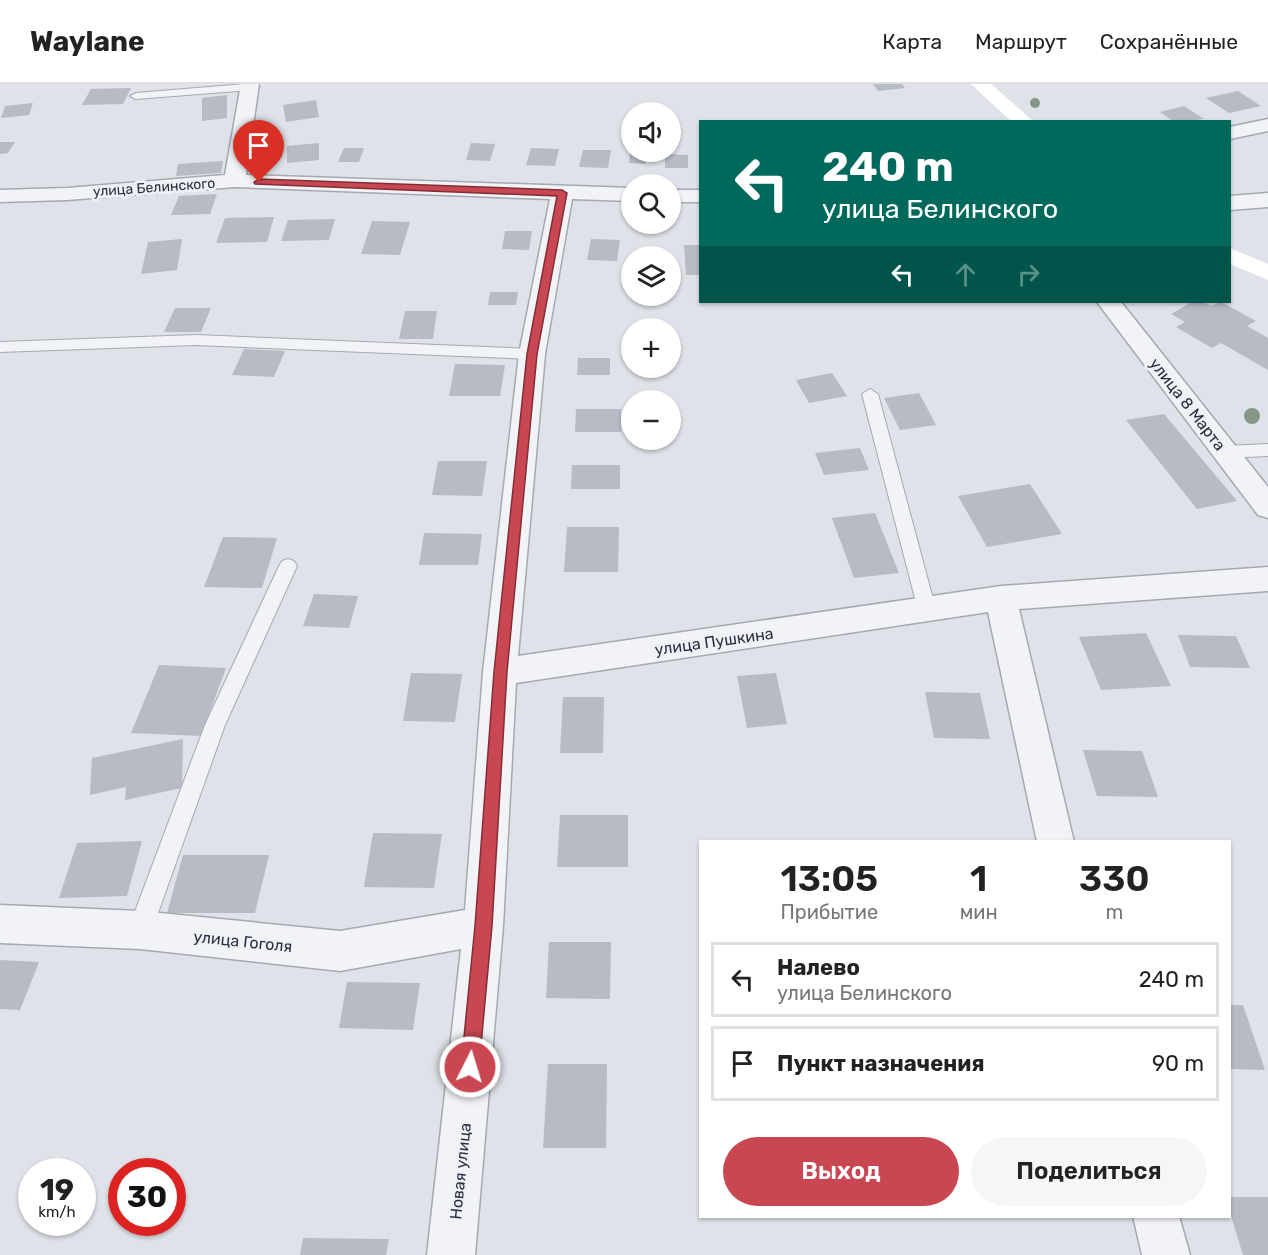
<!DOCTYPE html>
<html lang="ru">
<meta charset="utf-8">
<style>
:root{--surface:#fff;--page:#f6f6f6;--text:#222;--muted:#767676;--line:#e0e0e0;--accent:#c94753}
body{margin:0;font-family:Rubik,sans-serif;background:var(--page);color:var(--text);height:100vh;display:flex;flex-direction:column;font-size:22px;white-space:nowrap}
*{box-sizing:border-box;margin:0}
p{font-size:20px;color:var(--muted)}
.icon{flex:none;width:33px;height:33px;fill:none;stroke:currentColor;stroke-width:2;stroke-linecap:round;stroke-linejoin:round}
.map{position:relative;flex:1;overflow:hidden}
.side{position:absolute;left:699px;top:756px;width:532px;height:378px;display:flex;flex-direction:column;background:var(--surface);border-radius:0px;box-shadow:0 2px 4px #0004}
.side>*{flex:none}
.banner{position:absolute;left:699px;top:36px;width:532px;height:183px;border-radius:0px;box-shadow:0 2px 4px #0004;background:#00695c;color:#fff;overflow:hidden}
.fabs{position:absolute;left:621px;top:18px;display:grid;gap:12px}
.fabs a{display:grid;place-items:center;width:60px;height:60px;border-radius:50%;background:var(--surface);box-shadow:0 2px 4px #0004;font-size:30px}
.speed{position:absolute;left:18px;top:1074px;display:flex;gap:12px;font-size:30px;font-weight:700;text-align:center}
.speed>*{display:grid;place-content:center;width:78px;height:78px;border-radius:50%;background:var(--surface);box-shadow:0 2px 4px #0004;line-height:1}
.speed small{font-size:15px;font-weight:400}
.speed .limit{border:9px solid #d22;background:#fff;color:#111}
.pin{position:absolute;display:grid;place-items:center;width:51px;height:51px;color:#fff;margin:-62px -26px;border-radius:50% 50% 50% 0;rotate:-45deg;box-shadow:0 0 6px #0007}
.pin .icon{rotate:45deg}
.me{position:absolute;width:66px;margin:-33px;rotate:5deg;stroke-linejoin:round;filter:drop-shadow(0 0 4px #0008)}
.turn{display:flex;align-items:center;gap:21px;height:126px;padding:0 24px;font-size:27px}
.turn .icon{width:78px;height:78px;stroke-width:2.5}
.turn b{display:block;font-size:42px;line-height:51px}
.lanes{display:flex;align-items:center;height:57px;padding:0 24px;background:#0003;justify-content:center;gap:30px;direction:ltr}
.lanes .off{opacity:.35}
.eta{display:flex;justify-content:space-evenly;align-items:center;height:102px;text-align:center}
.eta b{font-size:36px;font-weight:600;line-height:42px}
.button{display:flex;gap:12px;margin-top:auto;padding:12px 24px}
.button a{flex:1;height:69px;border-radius:36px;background:var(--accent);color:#fff;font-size:24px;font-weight:600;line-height:69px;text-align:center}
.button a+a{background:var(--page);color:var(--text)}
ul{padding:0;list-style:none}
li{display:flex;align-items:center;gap:18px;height:75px;margin:0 12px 9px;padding:0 12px;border:3px solid var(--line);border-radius:0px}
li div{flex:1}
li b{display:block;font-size:22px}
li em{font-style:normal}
header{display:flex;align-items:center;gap:36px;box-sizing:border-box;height:84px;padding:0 30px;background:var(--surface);border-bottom:2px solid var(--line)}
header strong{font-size:28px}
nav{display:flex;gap:33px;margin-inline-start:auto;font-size:21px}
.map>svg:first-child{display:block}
</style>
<header>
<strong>Waylane</strong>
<nav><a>Карта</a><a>Маршрут</a><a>Сохранённые</a></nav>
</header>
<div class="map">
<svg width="1268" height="1171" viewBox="0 0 1268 1171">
<rect width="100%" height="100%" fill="#dfe2e8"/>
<g fill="#b6bbc4">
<path d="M873,0H902L905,4L878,7Z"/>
<path d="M131,4L123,20L82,21L91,5Z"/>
<path d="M1238,7L1261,22L1229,29L1206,14Z"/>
<path d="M227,11V34L202,37V14Z"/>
<path d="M316,16L319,33L286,38L283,21Z"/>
<path d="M33,19L29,31L1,34L5,22Z"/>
<path d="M1184,22L1204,35L1174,38L1160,28Z"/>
<path d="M0,58H15L8,69L0,70Z"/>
<path d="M319,59V76L287,79V62Z"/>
<path d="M471,59L495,60L490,77L466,76Z"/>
<path d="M344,64H364L359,78H338Z"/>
<path d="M531,64L559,65L555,82L526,81Z"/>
<path d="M583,66H611L608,84L579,83Z"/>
<path d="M630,68H647L645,80L629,79Z"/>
<path d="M665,70L688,71V84H665Z"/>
<path d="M223,77L221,89L176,92L178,80Z"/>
<path d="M217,110L210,130L171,131L179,112Z"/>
<path d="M274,133L267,158L216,159L225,134Z"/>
<path d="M335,135L329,156L281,157L288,136Z"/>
<path d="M372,137L410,138L400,171L361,170Z"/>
<path d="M505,147H532L529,166L502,165Z"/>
<path d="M182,155L177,186L141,190L148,158Z"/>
<path d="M591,155L620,156L617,177L587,176Z"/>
<path d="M684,161H700V191H686Z"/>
<path d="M490,208H518L516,221H488Z"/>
<path d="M1192,218H1204L1211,222L1221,218L1256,237L1247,242L1268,254V286L1221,259L1212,264L1176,243L1185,238L1171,230Z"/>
<path d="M175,224H211L201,248H164Z"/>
<path d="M405,227H437L433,255H399Z"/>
<path d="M244,265L285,267L274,293L232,291Z"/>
<path d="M578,274H610V291H577Z"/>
<path d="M455,280L505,281L500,312H449Z"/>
<path d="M832,289L847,312L809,319L796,296Z"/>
<path d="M919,309L936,341L900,346L884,314Z"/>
<path d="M576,325H621V348H575Z"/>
<path d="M1164,330L1237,417L1197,425L1126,336Z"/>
<path d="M860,364L869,386L824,391L815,369Z"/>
<path d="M438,377H487L482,412L432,411Z"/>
<path d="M572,381H620V405H571Z"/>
<path d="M1030,400L1062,450L987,463L958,412Z"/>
<path d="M875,429L899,489L854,494L832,434Z"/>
<path d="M567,443H619L618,488H564Z"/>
<path d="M424,449L482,450L478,481H419Z"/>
<path d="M223,453L277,454L262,504L204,503Z"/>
<path d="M314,510L358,512L349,544L303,542Z"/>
<path d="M1146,549L1171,602L1101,606L1079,553Z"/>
<path d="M1178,551L1236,552L1250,584L1190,583Z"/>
<path d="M159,581L226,584L201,652L131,649Z"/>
<path d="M411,589L462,590L455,638L403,637Z"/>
<path d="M776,589L787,640L747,644L737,592Z"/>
<path d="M925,608L980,609L990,655L934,654Z"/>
<path d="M563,613H604L603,669H560Z"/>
<path d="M183,655L182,704L125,716L126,703L90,711L92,674Z"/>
<path d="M1083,666L1142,667L1158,713L1097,712Z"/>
<path d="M560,731H628V783H557Z"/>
<path d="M373,749L442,750L434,804L364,803Z"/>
<path d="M142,757L127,812L59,814L77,759Z"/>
<path d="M183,771H269L255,829H167Z"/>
<path d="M549,858H611L610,915L546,914Z"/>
<path d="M0,876L39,878L20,926L0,925Z"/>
<path d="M347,898L420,899L413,946L339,944Z"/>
<path d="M1230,921H1243L1265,986L1230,985Z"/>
<path d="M548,980H607L606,1064H543Z"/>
<path d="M1230,1113H1268V1171H1243L1230,1129Z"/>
<path d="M303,1154L389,1155L386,1171H300Z"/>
</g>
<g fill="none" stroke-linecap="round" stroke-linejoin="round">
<g stroke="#a4a9b2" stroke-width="2">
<g id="service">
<path d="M245,0L254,1L256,3L250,6L136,15L130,12L136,9Z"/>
<path d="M196,251L532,265L540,270L532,275L196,261L0,268V258Z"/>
<path d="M870,305L878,310L936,526L934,531L927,533L920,531L918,526L862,310Z"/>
<path d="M1268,360V372L1225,374L1219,372L1217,368L1219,364L1225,362Z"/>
<path d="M288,475L294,477L297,482L225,641L152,846L148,854L140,857L132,854L128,846L205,641L279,482L282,477Z"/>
</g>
</g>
<g stroke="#a4a9b2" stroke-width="3">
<g id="minor">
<path d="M241,0H259L246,91L632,104V117L572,115L545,270L518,572L1001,502L1268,483V507L1019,525L1074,758H1037L988,528L516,599L503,842L475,1171H427L461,865L340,887L140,865L0,859V821L140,827L340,847L465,826L483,588L519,270L550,115L235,103L67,116L0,118V106L67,104L225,91Z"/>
<path d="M1268,35V47L1230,55V43Z"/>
<rect x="670" y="106" width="30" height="12"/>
<path d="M1268,109V123L1230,126V112Z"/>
<path d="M1097,218H1121L1268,403V434L1258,431Z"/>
<path d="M1133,1132H1179L1190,1171H1142Z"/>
</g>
</g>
<use href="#service" fill="#f1f3f6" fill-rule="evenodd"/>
<use href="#minor" fill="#f1f3f6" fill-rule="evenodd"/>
<g fill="#fff" fill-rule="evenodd">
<path d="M971,0H991L1034,38H1012Z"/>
<path d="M1230,164L1268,180V196L1230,180Z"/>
</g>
</g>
<g fill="#859786">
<circle cx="1035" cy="19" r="5"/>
<circle cx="1252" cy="332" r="8"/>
</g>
<path fill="#c94753" stroke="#832e36" stroke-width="1.5" d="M259,95L562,106L567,109L537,270L507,588L492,842L479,983L476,989L470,992L464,989L461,983L475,842L494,588L527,270L557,112L255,100L254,98Z"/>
<g text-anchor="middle" stroke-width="6" stroke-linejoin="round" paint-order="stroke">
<g font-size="14" fill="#282f3e" stroke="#eef1f5">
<text transform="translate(154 103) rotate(-4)" y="5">улица Белинского</text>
</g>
<g font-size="16" fill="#282f3e" stroke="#eef1f5">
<text transform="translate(1188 320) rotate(52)" y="6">улица 8 Марта</text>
<text transform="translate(714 557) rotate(-8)" y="6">улица Пушкина</text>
<text transform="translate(243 857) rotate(6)" y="6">улица Гоголя</text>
<text transform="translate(460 1087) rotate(-84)" y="6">Новая улица</text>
</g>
</g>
</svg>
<div class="fabs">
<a><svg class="icon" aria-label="sound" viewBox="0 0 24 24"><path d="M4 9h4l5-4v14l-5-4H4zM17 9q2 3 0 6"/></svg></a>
<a><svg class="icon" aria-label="search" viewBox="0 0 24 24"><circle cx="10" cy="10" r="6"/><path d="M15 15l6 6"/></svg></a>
<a><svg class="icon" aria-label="layers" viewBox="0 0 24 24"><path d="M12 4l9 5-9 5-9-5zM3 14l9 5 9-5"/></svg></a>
<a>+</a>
<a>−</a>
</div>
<div class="speed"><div>19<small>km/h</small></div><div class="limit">30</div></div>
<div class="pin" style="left:259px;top:98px;background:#d93025"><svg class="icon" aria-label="arrive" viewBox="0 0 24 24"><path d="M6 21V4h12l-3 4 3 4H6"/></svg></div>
<svg class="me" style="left:470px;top:983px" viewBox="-20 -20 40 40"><circle r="17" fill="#c94753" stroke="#fff" stroke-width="3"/><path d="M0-11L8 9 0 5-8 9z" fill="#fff"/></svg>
<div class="banner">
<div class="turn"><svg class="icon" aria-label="left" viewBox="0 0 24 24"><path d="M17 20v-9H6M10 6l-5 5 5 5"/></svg><div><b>240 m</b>улица Белинского</div></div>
<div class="lanes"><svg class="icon" aria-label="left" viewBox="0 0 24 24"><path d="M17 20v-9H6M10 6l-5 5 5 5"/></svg><svg class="icon off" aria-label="ahead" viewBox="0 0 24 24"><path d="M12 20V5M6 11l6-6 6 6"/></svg><svg class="icon off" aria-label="right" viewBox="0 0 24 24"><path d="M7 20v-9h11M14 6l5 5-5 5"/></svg></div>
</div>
<section class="side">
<div class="eta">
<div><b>13:05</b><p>Прибытие</p></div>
<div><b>1</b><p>мин</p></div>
<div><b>330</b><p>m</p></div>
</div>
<ul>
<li><svg class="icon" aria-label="left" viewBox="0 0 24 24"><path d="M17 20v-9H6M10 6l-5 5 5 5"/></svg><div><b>Налево</b><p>улица Белинского</p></div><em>240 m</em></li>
<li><svg class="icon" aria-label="arrive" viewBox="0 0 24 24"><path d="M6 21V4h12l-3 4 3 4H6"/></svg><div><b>Пункт назначения</b></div><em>90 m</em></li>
</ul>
<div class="button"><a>Выход</a><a>Поделиться</a></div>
</section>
</div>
